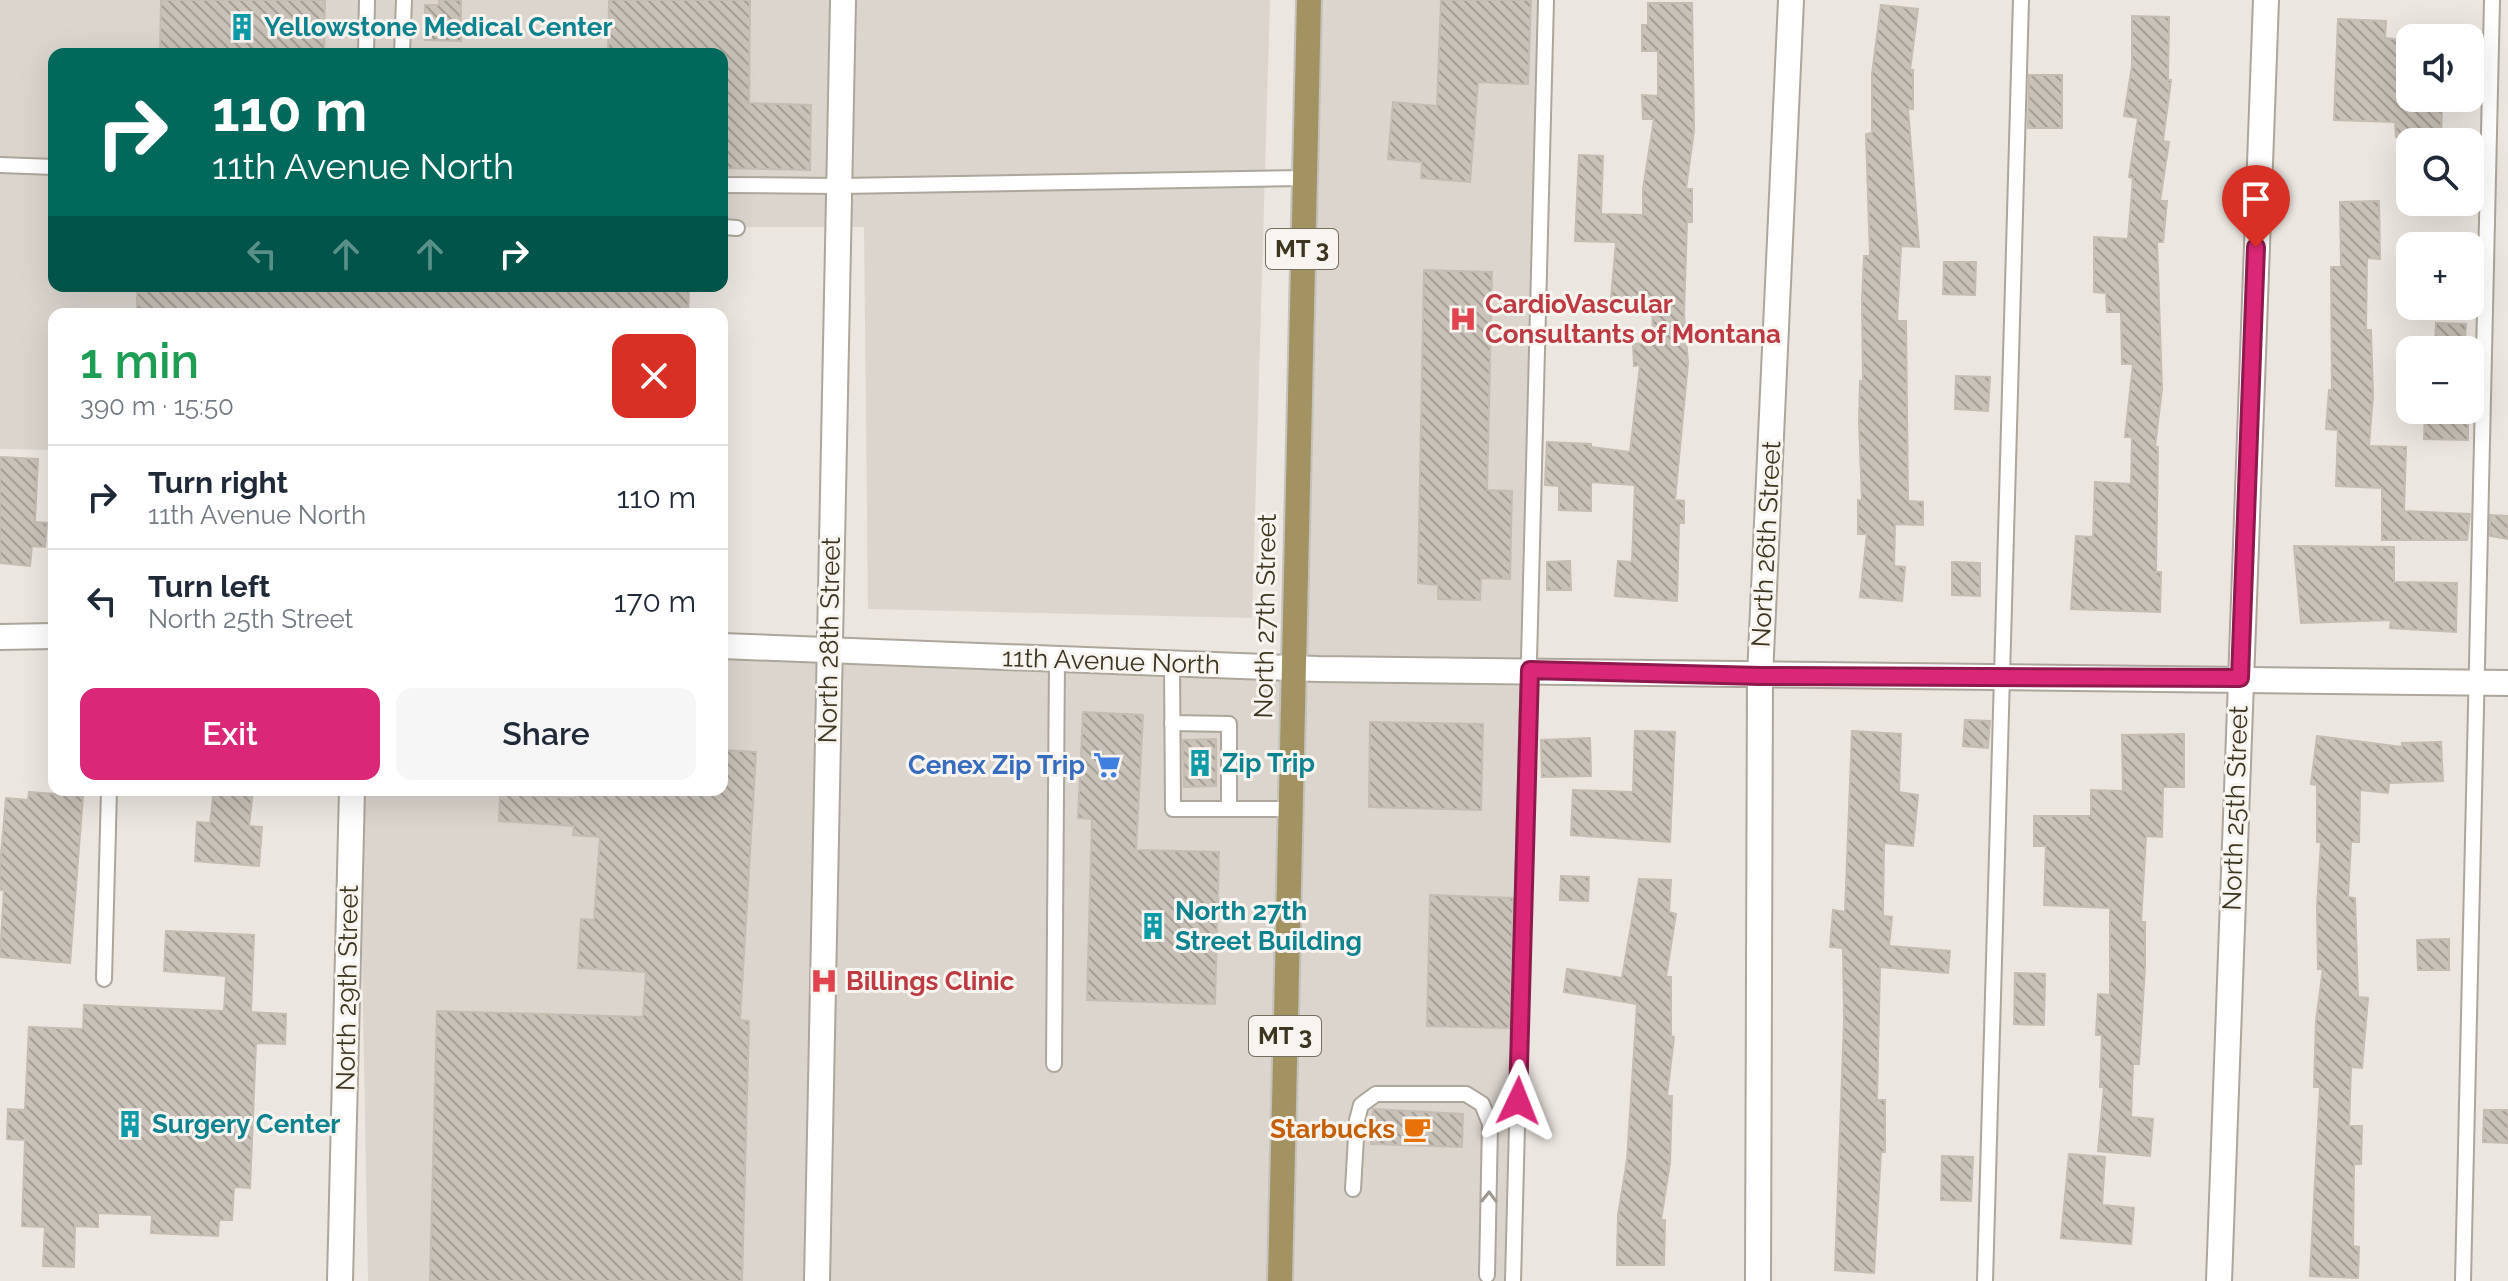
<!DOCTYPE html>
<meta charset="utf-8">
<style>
:root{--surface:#fff;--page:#f6f6f7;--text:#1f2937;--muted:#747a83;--line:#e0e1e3;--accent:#db2777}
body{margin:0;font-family:Raleway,sans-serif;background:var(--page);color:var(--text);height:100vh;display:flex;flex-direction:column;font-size:30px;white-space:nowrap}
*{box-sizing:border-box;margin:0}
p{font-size:26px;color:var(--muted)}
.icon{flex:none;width:44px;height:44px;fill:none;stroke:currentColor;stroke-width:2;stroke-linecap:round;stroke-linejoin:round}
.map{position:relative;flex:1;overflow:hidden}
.sheet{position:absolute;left:48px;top:308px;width:680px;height:488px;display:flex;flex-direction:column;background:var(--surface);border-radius:16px;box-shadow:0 8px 32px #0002}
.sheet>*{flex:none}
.banner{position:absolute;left:48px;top:48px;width:680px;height:244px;border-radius:16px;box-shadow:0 8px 32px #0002;background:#00695c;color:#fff;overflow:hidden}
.controls{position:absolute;left:2396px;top:24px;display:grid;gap:16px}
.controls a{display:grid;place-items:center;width:88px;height:88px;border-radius:16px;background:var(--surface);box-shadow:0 8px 32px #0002;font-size:40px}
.pin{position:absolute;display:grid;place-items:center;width:68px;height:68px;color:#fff;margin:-82px -34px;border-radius:50% 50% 50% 0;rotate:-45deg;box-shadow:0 0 8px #0007}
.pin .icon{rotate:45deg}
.me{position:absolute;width:88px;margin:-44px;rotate:2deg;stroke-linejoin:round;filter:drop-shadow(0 0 6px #0008)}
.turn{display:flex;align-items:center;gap:28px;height:168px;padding:0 32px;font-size:36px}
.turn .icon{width:104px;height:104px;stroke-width:2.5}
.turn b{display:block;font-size:56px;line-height:68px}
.lanes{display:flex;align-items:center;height:76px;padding:0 32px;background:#0003;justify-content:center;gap:40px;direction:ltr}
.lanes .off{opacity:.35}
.round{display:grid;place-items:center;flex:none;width:84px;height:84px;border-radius:16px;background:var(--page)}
.headline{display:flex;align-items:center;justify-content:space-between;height:136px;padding:0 32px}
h1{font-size:48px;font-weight:600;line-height:60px;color:#1e9e55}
.primary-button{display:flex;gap:16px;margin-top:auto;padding:16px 32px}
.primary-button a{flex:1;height:92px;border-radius:16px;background:var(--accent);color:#fff;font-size:32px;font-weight:600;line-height:92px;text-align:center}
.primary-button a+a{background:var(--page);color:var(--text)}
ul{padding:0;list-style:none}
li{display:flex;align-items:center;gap:24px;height:104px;padding:0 32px;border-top:2px solid var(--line)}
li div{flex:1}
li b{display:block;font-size:30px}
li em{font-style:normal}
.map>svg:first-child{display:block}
</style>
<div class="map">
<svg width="2508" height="1281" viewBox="0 0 2508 1281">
<defs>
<pattern id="building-back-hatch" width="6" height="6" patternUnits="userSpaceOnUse" patternTransform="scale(2)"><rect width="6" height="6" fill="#c9c2b8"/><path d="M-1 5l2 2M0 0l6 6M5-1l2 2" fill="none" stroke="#a49e95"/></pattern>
</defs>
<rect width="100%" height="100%" fill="#ebe6e0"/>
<g fill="#dbd5ce">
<path d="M0,0H1270L1252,618L868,609L864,227H722V54H54V286H609L608,314H54V450L0,449Z"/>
<path d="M1309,0H1546L1513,1281H368L359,790H722V647L1292,667Z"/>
</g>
<g fill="url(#building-back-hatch)" stroke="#c5bdb2" stroke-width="2">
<path d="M161,0H325L324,54H160Z"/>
<path d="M439,0H461V41L425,40V5H439Z"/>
<path d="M609,0H750L749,103L811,105L810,170L722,168V54H608Z"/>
<path d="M1441,0H1531L1528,84L1478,82L1470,182L1421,178L1422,162L1388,159L1393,102L1437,106Z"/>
<path d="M1648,3H1692L1694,130L1686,189H1692V222H1687L1684,313L1688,363L1675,500L1684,501V523H1679L1677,601L1615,596L1618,561L1632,562L1635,485L1591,482V511L1559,510V486L1545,485L1547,442L1591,444V447L1630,452L1640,365L1634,366L1633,344L1653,343L1652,301L1611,298L1616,242L1575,241L1579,155L1603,156L1601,214L1643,215V189L1654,119H1643L1642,95L1658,96V51H1642V25H1648Z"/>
<path d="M1881,5L1918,9L1910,70H1913V109H1908L1919,247L1901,246L1897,321H1906L1908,501L1923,502V525L1895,524L1894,566L1905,567L1902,601L1860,597L1867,534H1858V500L1862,501L1859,423L1860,381L1863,382L1862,300L1864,256H1870L1866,134L1872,133V74Z"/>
<path d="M2132,16L2169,17L2168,80H2171L2163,141L2169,142L2160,201H2167L2163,242H2157L2162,389L2155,447H2158L2156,572H2161L2160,612L2071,609L2076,536L2093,537L2095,482L2131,484L2132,437H2125L2133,364H2122L2121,312H2107L2106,293L2094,292V237L2128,239L2133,178L2129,177L2138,118L2124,116L2132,66Z"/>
<path d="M2338,19L2386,21L2385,38L2410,41V104L2442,105L2441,138L2396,137L2395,122L2334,120Z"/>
<path d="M2029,75H2062V128H2028Z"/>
<path d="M2379,201L2380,259L2367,258L2366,330H2371L2373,395L2369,446L2406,447L2404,511L2470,514L2467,540H2382V488L2336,486L2338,430L2326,429L2329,390H2332L2331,267H2341L2340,202Z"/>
<path d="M1944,262H1976L1975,295L1943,294Z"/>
<path d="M1424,270L1492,272L1487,490L1512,491L1510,579L1481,578L1480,600L1438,599V585L1418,583Z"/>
<path d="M137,286H689L688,314H137Z"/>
<path d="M2436,323L2466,324L2464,350H2435Z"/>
<path d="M1956,376L1990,377L1988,411L1955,409Z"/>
<path d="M2425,410H2468V440L2424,439Z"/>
<path d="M0,457L38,459L35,522L47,523L45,547L32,546L30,566L0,563Z"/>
<path d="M2490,515L2508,516V539L2490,536Z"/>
<path d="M2294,546L2394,547V582L2457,583L2456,632L2390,628L2391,620L2301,623Z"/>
<path d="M1570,561L1571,590H1547V562Z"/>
<path d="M1952,562L1980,563V596L1952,595Z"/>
<path d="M1083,712L1143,715L1136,850L1219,852L1215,1004L1087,1000L1092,819L1078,818Z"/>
<path d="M1965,720L1990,721L1988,748L1963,746Z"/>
<path d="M1370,722L1483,724L1481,810L1369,807Z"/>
<path d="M1635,731L1675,732L1670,842L1571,835L1573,790L1633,792Z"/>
<path d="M1852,731L1901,734L1899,792L1918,795L1913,846L1884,843L1883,916L1892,917L1889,946L1950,951L1948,973L1880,967L1877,1100H1885V1152H1881L1874,1273L1835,1270L1844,1021L1843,948L1830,947L1833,910L1845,912Z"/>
<path d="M2184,734V787H2163L2162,837L2146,836L2141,922H2145V967L2139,1064H2133L2131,1117L2153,1119L2150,1156L2098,1151L2104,1087H2100L2102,1035H2096L2098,994L2110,995V908L2044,905L2046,846H2034V816H2091V790L2123,791L2122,735Z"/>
<path d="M2317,736L2402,747V743L2441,742L2443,781L2389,783L2388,793L2360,790L2359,842H2351L2348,897L2355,898L2358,997L2368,998L2362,1068L2351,1067L2349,1126H2362L2361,1164H2354L2353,1246L2359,1247L2358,1278L2310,1276L2320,1087H2314L2316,1021L2323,969H2318L2317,906L2321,842H2317V785L2311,784Z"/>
<path d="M1590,738L1591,776L1542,777L1541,740Z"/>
<path d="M1216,739V786L1184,787L1183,740Z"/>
<path d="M722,750L756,752L740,1020L749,1021L742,1281H430L437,1011L643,1017L646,972L578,968L581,919L594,920L600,837L573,835L574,826L499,821L500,794L575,798V790H722Z"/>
<path d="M214,790H253L249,826L262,827L259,866L195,861L197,822L210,823Z"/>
<path d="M29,792L83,796L70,963L0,957L4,890H0V866L6,798L28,800Z"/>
<path d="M1561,876L1589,877L1588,901L1560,900Z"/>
<path d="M1639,879L1671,880L1669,912L1676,914L1666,977H1671V1036L1674,1037L1667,1096H1672L1670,1163L1661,1220H1665L1664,1265H1617L1618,1215L1627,1160L1637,1004L1564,992L1567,969L1622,978Z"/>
<path d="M1430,895L1513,898L1510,1028L1427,1026Z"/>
<path d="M166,931L254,935L251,1012L286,1014L285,1044L256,1043L250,1188L234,1187L232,1220H219L218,1236L151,1233L152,1215L98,1213V1227L75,1226L74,1267L43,1266L45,1227L22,1226L25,1140L7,1139L8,1109L25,1110L29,1027L83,1029L84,1005L224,1011L226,976L164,971Z"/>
<path d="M2449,939V970H2418L2417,940Z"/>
<path d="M2015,973L2045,974L2044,1025L2014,1024Z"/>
<path d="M1373,1109L1463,1114L1462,1147L1371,1144Z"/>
<path d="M2484,1110H2508V1143L2483,1142Z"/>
<path d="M2069,1154L2105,1157L2102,1205L2134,1208L2131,1244L2061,1238Z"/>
<path d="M1942,1156L1973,1157L1971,1201L1941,1200Z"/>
</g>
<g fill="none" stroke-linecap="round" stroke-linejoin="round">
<g stroke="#aca69b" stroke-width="18">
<g id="service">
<path d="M366,54L367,0"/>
<path d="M402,54L404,0"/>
<path d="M0,165L54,167"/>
<path d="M722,185L840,186L1304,178"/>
<path d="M722,227L737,228"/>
<path d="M1172,663L1173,809H1289"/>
<path d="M1172,723L1229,724V809"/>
<path d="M104,979L109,790"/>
<path d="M1054,1064L1057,658"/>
<path d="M1353,1189L1357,1120L1361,1105L1376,1094H1466L1482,1104L1490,1124L1487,1275"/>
<path d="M1513,1281L1546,0"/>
<path d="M1985,1281L2021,0"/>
<path d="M2463,1281L2492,0"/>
</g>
</g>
<g stroke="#aca69b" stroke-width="28">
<g id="minor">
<path d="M0,637L54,636"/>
<path d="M722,646L1318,669L2508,683"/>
<path d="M340,1281L352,790"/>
<path d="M817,1281L843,0"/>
<path d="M1758,1281L1760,676L1791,0"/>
<path d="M2219,1281L2266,0"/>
</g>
</g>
<g stroke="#c4c2bc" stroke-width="28">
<path id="primary" d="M1280,1281L1309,0"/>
</g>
<use href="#service" stroke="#fff" stroke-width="14"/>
<use href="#minor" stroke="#fff" stroke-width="24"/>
<use href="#primary" stroke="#a39362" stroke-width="24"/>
</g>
<defs><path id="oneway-chevron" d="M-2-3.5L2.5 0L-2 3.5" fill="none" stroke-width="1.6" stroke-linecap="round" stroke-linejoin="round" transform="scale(2)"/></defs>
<use stroke="#9e9a90" href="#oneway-chevron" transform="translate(1489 1197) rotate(-89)"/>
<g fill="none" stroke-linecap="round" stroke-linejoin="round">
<g stroke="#8e194d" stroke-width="20">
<path id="route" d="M1518,1101L1530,670L1760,676L2240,678L2256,247"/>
</g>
<use href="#route" stroke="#db2777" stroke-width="14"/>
</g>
<defs>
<g id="building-bare" transform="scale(2.16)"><path d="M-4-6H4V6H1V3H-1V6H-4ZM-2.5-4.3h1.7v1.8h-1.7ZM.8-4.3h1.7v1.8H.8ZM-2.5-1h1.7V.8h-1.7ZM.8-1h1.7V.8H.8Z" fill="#0f9aa8" stroke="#f8f4f0" stroke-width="2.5" paint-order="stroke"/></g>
<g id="hospital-bare" transform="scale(2.16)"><path d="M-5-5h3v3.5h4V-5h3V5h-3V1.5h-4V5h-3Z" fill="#e0444e" stroke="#f8f4f0" stroke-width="2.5" paint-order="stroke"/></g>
<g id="supermarket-bare" transform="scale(2.16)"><path d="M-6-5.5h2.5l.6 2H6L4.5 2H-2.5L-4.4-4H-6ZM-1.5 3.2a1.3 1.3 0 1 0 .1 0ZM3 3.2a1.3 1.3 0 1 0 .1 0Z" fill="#3f7fe0" stroke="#f8f4f0" stroke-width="2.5" paint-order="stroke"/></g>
<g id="cafe-bare" transform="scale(2.16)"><path d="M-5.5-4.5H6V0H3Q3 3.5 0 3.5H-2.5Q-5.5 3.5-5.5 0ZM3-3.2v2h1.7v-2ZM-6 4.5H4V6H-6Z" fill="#e8710a" stroke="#f8f4f0" stroke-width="2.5" paint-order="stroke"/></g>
</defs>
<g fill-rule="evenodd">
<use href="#building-bare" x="242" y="27"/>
<use href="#hospital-bare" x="1463" y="319"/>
<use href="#building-bare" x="1200" y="763"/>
<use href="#supermarket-bare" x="1107" y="765"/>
<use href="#building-bare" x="1153" y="926"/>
<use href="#hospital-bare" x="824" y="981"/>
<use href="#building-bare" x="130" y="1124"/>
<use href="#cafe-bare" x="1417" y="1129"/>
</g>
<g text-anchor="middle" stroke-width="6" stroke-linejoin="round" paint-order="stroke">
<g fill="#f8f4f0" stroke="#746e5e" stroke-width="2">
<rect x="1266" y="229" width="72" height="40" rx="6"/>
<rect x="1249" y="1016" width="72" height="40" rx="6"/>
</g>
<g font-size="24" font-weight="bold" fill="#3c3520">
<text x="1302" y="257">MT 3</text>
<text x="1285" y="1044">MT 3</text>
</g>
<g font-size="26" font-weight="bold" fill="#0d838f" stroke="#f8f4f0" text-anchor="start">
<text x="264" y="36">Yellowstone Medical Center</text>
<text x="1222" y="772">Zip Trip</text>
<text x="1175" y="920">North 27th<tspan x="1175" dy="30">Street Building</tspan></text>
<text x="152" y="1133">Surgery Center</text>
</g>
<g font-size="26" font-weight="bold" fill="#be3a42" stroke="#f8f4f0" text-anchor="start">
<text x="1485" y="313">CardioVascular<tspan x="1485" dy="30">Consultants of Montana</tspan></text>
<text x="846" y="990">Billings Clinic</text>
</g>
<g font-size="26" fill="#3c3520" stroke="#f8f4f0">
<text transform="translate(1766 544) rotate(-87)" y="9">North 26th Street</text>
<text transform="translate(1265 616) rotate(-89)" y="9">North 27th Street</text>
<text transform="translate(829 640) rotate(-89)" y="9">North 28th Street</text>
<text transform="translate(1111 661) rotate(2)" y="9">11th Avenue North</text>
<text transform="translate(2235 808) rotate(-88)" y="9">North 25th Street</text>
<text transform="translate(347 988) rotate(-89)" y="9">North 29th Street</text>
</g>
<g font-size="26" font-weight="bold" fill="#366cbe" stroke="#f8f4f0" text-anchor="end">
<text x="1085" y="774">Cenex Zip Trip</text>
</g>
<g font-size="26" font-weight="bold" fill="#c56008" stroke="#f8f4f0" text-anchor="end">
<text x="1395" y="1138">Starbucks</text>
</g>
</g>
</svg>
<div class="controls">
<a><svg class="icon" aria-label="sound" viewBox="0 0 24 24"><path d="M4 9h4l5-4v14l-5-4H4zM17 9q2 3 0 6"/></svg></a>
<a><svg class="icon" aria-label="search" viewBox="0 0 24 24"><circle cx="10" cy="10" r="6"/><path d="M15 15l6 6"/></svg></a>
<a>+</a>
<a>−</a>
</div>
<div class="pin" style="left:2256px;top:247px;background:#d93025"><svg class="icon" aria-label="arrive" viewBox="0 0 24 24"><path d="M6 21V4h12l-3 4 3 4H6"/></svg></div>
<svg class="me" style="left:1518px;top:1101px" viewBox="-20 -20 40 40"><path d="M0-17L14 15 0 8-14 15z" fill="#db2777" stroke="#fff" stroke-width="4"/></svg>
<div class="banner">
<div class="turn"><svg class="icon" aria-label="right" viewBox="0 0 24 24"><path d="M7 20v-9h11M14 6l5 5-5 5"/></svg><div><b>110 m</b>11th Avenue North</div></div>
<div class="lanes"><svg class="icon off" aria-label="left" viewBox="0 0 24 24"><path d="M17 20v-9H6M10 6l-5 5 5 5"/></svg><svg class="icon off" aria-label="ahead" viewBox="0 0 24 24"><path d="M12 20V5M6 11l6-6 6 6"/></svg><svg class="icon off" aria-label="ahead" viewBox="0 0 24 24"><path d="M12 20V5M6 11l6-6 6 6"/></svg><svg class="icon" aria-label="right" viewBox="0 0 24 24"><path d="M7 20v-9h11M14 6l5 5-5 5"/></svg></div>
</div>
<section class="sheet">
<div class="headline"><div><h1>1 min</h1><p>390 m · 15:50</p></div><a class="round" style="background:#d93025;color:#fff"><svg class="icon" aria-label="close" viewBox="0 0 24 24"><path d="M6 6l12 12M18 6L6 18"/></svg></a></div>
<ul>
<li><svg class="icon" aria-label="right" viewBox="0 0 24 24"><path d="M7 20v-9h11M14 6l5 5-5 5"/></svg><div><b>Turn right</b><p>11th Avenue North</p></div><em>110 m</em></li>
<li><svg class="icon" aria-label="left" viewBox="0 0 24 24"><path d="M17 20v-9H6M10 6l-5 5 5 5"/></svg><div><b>Turn left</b><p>North 25th Street</p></div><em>170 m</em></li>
</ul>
<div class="primary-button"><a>Exit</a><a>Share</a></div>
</section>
</div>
